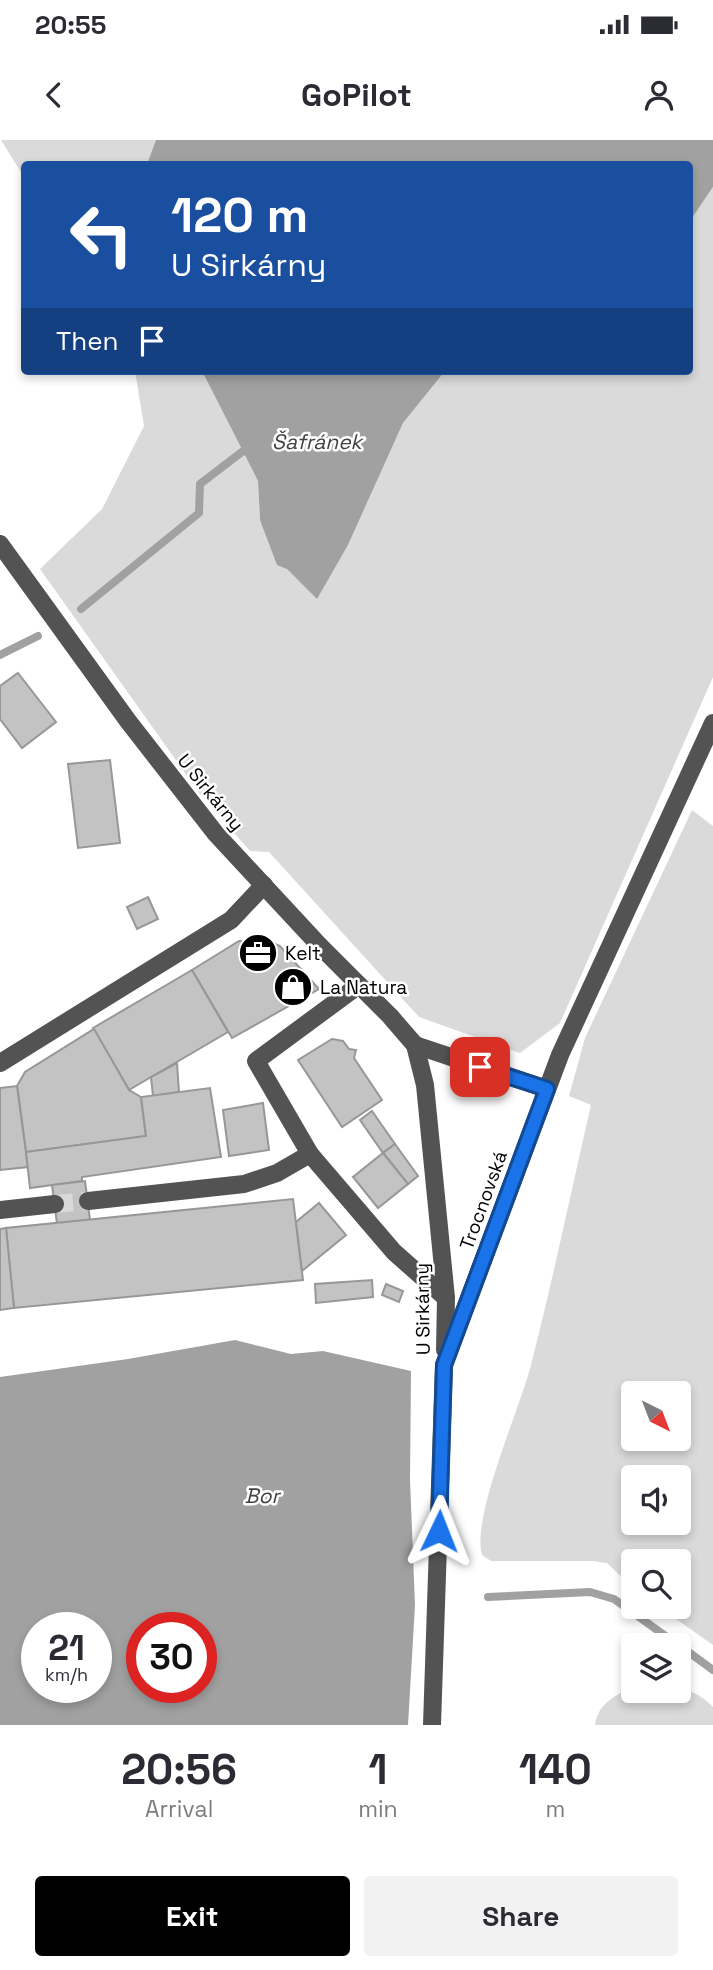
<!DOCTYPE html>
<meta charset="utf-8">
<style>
:root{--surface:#fff;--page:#f2f2f3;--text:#2b2b33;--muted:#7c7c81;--accent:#000}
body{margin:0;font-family:"Space Grotesk",sans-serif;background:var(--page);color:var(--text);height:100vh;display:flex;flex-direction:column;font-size:26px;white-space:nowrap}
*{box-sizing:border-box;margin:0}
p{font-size:23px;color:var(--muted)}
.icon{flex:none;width:38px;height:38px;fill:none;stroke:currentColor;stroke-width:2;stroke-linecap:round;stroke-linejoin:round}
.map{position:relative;height:1585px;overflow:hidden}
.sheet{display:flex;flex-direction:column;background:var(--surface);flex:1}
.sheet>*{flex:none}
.banner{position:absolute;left:21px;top:21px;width:672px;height:214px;border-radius:7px;box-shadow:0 4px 10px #0003;background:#1a4fa0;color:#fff;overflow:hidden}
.needle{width:46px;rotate:138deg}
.controls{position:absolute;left:621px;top:1241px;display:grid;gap:14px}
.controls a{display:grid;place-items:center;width:70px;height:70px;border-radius:7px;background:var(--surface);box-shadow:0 4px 10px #0003;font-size:35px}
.speed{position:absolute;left:21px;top:1472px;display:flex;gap:14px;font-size:35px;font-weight:700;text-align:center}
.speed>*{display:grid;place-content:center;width:91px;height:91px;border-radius:50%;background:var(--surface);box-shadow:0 4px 10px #0003;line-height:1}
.speed small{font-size:18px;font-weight:400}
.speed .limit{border:10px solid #d22;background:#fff;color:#111}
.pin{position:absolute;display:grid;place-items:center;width:60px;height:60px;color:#fff;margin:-30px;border-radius:14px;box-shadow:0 4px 10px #0006}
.me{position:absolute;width:77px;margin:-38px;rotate:2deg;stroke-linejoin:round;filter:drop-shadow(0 0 5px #0008)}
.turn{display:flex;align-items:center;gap:24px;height:147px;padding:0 35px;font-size:32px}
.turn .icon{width:91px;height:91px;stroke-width:2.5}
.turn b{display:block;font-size:49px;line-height:60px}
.then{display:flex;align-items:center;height:66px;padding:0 35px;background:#0003;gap:14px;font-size:26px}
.eta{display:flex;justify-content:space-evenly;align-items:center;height:119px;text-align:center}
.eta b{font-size:42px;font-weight:800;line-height:49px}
.button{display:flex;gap:14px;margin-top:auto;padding:14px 35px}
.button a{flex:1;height:80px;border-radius:7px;background:var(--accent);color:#fff;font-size:28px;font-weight:800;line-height:80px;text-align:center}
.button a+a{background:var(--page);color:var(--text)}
.status{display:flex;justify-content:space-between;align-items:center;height:49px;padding:0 35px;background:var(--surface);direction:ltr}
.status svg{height:19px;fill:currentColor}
header{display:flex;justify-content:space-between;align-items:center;height:91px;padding:0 35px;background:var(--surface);font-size:32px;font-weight:800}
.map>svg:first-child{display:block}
</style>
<div class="status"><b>20:55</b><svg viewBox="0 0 49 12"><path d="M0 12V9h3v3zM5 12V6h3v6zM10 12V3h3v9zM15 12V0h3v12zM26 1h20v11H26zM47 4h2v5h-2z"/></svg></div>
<header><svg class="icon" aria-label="back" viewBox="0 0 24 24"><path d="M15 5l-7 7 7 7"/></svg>GoPilot<svg class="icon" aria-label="person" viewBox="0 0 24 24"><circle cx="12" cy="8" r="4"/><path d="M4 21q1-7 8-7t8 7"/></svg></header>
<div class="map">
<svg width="713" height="1585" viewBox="0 0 713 1585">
<rect width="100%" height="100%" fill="#fff"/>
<g fill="#dadada" fill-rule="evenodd">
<path d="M1,0H156L147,24H24V37Z"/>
<path d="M713,47V537L560,883L520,913L419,877L269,712L250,711L200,654L40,429L102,369L144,286L135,231H202L258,341L260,380L287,429L317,458L348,405L403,283L445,231H690V81Z"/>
<path d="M692,670L713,686V1505L659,1467L679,1466V1421H634L633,1448L607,1423L592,1421H491L482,1415C471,1377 520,1269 531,1225C553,1139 571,1052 591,965L569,956L585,898ZM679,1253V1298H634V1253ZM679,1337V1382H634V1337Z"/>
<path d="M633,1547L634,1550H679V1547C692,1551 704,1557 713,1567V1585H595C598,1564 615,1555 633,1547Z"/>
</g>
<g fill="#a1a1a1" fill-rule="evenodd">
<path d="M156,0H713V47L690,81V24H147Z"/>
<path d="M202,231H445L403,283L348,405L317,459L287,429L277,425L260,380L258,341Z"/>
<path d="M235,1200L291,1214L323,1211L411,1231L410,1340L415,1465L408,1585H0V1237L128,1219ZM37,1488H96V1547H37ZM142,1488H201V1547H142Z"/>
</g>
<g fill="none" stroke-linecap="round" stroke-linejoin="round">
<g stroke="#a1a1a1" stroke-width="8">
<path d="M81,469L199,373L200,344L251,305"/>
<path d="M0,515L38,496"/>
<path d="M488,1457L590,1452L614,1459L678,1505"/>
<path d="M679,1505L713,1530"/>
</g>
</g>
<g fill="#c3c3c3" stroke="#979797" stroke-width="2">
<path d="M18,533L56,582L22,608L0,579V546Z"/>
<path d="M110,620L120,703L78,708L68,624Z"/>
<path d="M148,757L158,779L137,789L127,767Z"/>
<path d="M239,801H247L254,805L273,803L280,806L319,849L232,898L192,830Z"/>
<path d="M192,830L228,892L129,950L93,888Z"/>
<path d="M94,889L129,950L141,957L146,996L26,1012L17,946L25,932Z"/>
<path d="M332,899L343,901L349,909L356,910L354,918L382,960L342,987L298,920Z"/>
<path d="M177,923L179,952L153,956L151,937Z"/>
<path d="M17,946L28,1027L0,1030V948Z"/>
<path d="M210,948L221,1017L82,1037V1041L30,1048L26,1012L146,996L141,957Z"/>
<path d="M263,963L269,1010L229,1016L223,970Z"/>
<path d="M372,971L395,1004L383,1013L360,980Z"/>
<path d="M395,1004L418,1036L408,1044L383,1013Z"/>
<path d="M383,1013L408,1044L378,1068L353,1037Z"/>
<path d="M85,1041L90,1080L57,1084L52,1045Z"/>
<path d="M293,1059L303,1140L14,1168L6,1088Z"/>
<path d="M319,1063L346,1095L302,1131L296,1082Z"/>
<path d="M6,1088L14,1168L0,1170V1089Z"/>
<path d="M372,1140L373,1157L316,1163L315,1144Z"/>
<path d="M386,1144L403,1151L399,1162L382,1155Z"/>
</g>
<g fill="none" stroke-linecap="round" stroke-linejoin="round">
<path stroke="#d9d9d9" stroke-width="18" stroke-dasharray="18 9" stroke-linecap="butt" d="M55,1064L88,1061"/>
<g stroke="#535353" stroke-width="18">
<path d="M0,404L128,581L216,694L319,805L390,876L415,905L425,945L446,1158L445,1210"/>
<path d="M359,845L256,921L310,1014L394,1112L446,1158"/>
<path d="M415,905L547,949"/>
<path d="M0,923L231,780L264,745"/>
<path d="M88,1061L244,1044L277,1033L310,1014"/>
<path d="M0,1070L55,1064"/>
<path d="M432,1585L444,1225L560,915L713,583"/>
</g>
</g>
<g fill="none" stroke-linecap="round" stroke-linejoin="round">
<g stroke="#114b97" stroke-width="18">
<path id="route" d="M439,1391L444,1225L547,949L480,927"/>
</g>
<use href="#route" stroke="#1a73e8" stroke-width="12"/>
</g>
<defs>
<g id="office-disc" transform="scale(2.0125)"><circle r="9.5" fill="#000" stroke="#fff"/><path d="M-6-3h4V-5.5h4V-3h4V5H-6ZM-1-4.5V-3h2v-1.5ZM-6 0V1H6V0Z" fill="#fff"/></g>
<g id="shop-disc" transform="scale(2.0125)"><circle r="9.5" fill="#000" stroke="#fff"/><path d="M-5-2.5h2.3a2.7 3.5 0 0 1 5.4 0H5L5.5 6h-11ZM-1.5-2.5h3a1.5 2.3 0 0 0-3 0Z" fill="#fff"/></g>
</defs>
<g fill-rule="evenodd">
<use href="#office-disc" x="258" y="813"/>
<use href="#shop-disc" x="293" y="847"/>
</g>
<g text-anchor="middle" stroke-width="5" stroke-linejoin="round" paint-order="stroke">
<g font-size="19" fill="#000" stroke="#fff">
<text transform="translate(211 652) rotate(51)" y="7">U Sirkárny</text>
<text transform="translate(483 1060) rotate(-70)" y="7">Trocnovská</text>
<text transform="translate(422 1169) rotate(-91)" y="7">U Sirkárny</text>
</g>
<g font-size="19" fill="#000" stroke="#fff" text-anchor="start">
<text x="285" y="820">Kelt</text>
<text x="320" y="854">La Natura</text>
</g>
<g font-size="21" font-style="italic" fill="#424242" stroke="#fff">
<text x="317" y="309">Šafránek</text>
<text x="262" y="1363">Bor</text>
</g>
</g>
</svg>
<div class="controls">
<a><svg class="needle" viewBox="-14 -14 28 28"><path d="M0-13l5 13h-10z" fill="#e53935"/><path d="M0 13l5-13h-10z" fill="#7c7c81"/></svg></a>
<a><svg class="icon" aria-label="sound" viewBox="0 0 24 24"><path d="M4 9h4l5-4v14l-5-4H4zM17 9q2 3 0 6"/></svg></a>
<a><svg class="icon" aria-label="search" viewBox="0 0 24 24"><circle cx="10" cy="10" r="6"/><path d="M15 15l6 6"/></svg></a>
<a><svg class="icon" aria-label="layers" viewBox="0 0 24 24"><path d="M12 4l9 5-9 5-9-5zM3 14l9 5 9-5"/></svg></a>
</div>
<div class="speed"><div>21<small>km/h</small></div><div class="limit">30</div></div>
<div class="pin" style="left:480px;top:927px;background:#d93025"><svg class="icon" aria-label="arrive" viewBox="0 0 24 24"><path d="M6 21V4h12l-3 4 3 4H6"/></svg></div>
<svg class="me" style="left:439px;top:1391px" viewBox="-20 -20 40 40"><path d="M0-17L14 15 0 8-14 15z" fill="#1a73e8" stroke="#fff" stroke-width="4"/></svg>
<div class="banner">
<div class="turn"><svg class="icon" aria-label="left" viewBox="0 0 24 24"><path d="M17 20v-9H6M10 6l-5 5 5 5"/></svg><div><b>120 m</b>U Sirkárny</div></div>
<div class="then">Then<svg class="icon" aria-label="arrive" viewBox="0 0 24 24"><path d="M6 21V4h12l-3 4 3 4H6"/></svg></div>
</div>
</div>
<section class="sheet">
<div class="eta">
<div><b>20:56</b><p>Arrival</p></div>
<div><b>1</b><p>min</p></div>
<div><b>140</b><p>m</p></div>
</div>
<div class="button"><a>Exit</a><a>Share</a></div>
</section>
